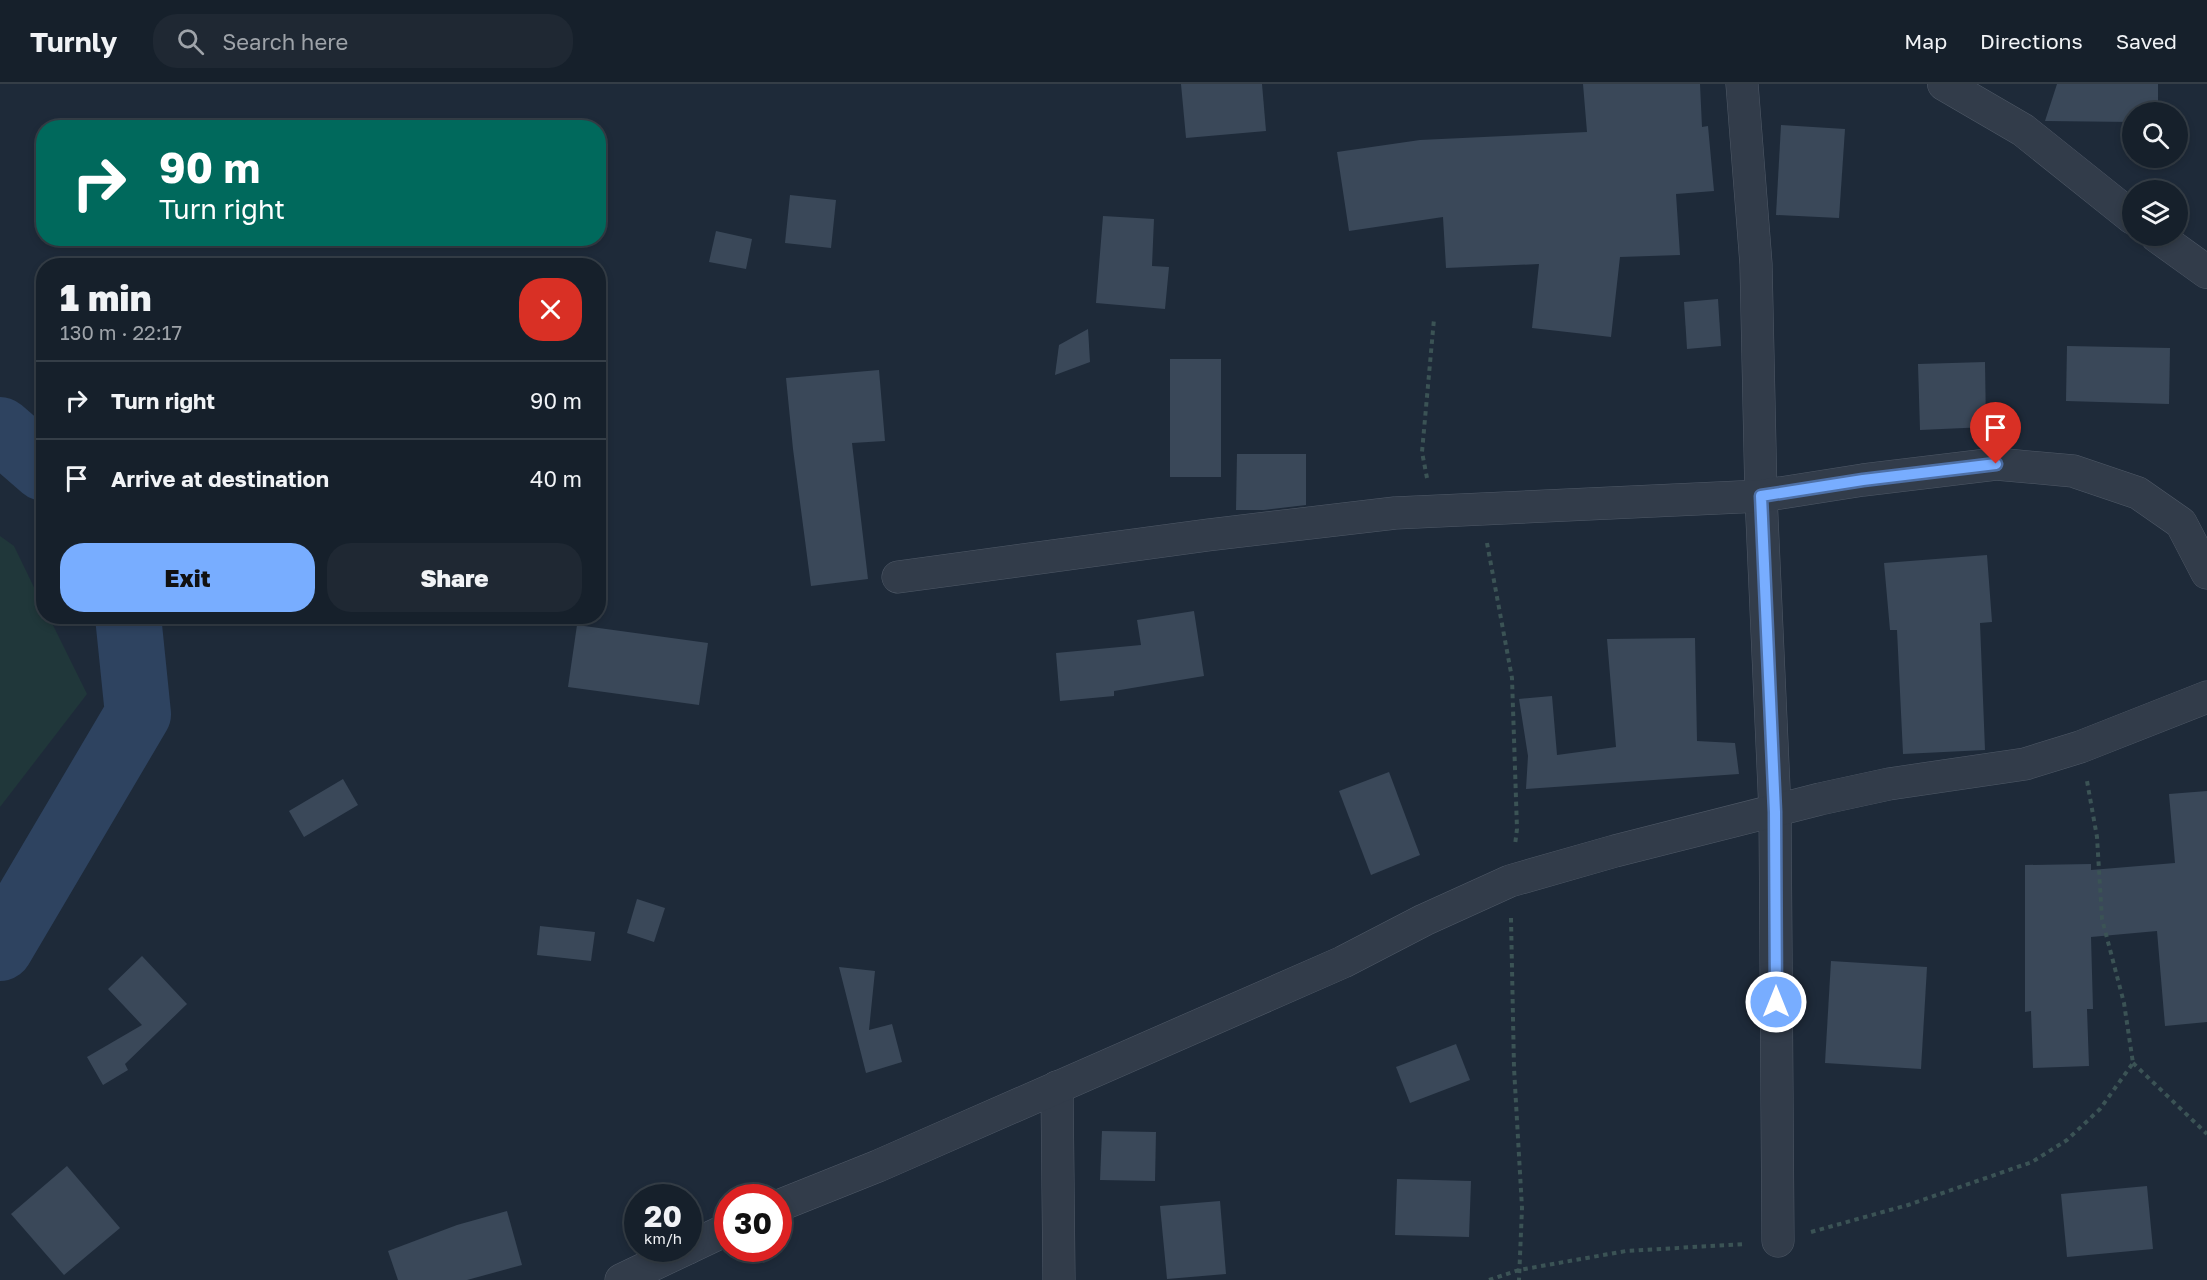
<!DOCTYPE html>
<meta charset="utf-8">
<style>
:root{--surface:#16202b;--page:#1f2833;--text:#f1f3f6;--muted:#9ea3a9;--line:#353e47;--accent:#78adff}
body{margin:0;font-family:"Golos Text",sans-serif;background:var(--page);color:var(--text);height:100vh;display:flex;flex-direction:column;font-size:22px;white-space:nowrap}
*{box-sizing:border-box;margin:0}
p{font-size:20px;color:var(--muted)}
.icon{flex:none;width:33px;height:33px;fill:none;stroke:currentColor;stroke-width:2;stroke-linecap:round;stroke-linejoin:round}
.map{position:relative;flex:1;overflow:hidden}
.drawer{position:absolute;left:36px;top:174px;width:570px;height:366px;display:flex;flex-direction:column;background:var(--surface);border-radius:24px;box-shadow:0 3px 9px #0003,0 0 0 2px var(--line)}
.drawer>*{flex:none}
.banner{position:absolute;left:36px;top:36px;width:570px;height:126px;border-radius:24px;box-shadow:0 3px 9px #0003,0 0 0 2px var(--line);background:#00695c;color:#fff;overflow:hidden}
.buttons{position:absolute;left:2122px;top:18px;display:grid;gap:12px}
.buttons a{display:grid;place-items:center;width:66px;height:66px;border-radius:50%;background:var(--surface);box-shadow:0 3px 9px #0003,0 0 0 2px var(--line);font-size:30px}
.speed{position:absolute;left:624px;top:1100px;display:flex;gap:12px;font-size:30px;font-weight:700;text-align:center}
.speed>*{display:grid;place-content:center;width:78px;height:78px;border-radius:50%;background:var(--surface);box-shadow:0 3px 9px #0003,0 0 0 2px var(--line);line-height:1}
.speed small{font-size:15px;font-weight:400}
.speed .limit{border:9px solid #d22;background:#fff;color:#111}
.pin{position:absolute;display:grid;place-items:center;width:51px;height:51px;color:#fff;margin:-62px -26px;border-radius:50% 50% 50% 0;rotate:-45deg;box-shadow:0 0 6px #0007}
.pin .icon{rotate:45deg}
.me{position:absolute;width:66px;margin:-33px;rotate:0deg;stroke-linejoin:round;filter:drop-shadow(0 0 4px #0008)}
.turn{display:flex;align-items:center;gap:21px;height:126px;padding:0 24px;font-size:27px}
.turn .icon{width:78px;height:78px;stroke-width:2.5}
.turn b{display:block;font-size:42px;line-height:51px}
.round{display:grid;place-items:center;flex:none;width:63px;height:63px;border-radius:24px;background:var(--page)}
.summary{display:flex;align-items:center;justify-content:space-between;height:102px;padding:0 24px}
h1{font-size:36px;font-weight:800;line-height:45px}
.primary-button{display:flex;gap:12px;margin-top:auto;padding:12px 24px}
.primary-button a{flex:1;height:69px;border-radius:24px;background:var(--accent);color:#111;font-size:24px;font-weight:800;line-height:69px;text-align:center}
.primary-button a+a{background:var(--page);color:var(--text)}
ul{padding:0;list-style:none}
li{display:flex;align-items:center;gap:18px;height:78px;padding:0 24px;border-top:2px solid var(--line)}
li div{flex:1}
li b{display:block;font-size:22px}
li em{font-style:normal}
header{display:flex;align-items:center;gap:36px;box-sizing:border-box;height:84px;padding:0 30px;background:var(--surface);border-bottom:2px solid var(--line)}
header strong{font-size:28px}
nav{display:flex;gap:33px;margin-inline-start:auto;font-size:21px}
.search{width:420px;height:54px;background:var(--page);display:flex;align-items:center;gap:15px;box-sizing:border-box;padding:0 21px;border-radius:24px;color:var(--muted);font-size:22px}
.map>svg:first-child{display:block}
</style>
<header>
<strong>Turnly</strong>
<div class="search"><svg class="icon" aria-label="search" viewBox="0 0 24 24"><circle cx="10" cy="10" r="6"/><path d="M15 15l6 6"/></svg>Search here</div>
<nav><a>Map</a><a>Directions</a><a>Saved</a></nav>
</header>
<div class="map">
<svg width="2207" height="1196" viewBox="0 0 2207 1196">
<rect width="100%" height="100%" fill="#1e2a39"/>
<path fill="#20373a" d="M0,452L14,462L43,522L44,532L49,533L87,610L0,723Z"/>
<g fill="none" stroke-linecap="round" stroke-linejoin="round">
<g stroke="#2e4360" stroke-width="66">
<path d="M0,346L44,384"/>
<path d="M0,864L138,630L128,532"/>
</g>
</g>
<g fill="#3a4859">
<path d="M1181,0H1262L1266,47L1186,54Z"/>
<path d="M1583,0H1700L1702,43L1708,42L1714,107L1676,110L1680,171L1620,173L1611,253L1532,244L1539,180L1446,184L1443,133L1349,147L1337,68L1420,56L1587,48Z"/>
<path d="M2057,0H2158V28H2133V38L2045,37Z"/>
<path d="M1781,41L1845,45L1839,134L1776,131Z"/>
<path d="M790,111L836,116L831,164L785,159Z"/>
<path d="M1103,132L1154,135L1152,182L1169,183L1165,225L1096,219Z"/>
<path d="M716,147L752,155L746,185L709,178Z"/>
<path d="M1718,215L1721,262L1687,265L1684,218Z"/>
<path d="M1088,245L1090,278L1055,291L1059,261Z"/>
<path d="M2067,262L2170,264L2169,320L2066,317Z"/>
<rect x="1170" y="275" width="51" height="118"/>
<path d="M1985,278L1986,343L1920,346L1918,280Z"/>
<path d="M879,286L885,357L852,359L868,495L811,502L793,365L786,294Z"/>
<path d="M1237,370H1306V421L1264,426H1236Z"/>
<path d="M1987,471L1992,538L1980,539L1985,666L1903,670L1897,546H1890L1884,479Z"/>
<path d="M1194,527L1204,592L1114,607V612L1060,617L1056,569L1141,561L1137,536Z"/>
<path d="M577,541L708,559L699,621L568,603Z"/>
<path d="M1695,554L1697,657L1735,659L1739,690L1526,705L1528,672L1519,615L1552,612L1557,671L1616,663L1607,555Z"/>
<path d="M1389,688L1420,771L1371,791L1339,707Z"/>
<path d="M343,695L358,721L304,753L289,727Z"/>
<path d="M2207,707V938L2165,942L2157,847L2091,853L2093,925H2087L2089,982L2033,984L2031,927L2025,928V781L2091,780V786L2175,779L2169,710Z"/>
<path d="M637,815L665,824L654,858L627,849Z"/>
<path d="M540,842L595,848L591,877L537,871Z"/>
<path d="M142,872L187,920L125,980L128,986L103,1001L87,973L142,941L108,905Z"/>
<path d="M1831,877L1927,883L1921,985L1825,979Z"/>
<path d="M839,883L875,887L869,946L892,940L902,978L866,989Z"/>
<path d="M1456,960L1470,996L1410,1019L1396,983Z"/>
<path d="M1102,1047L1156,1048L1155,1097L1100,1096Z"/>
<path d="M67,1082L120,1144L64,1191L11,1130Z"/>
<path d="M1397,1095L1471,1097L1469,1153L1395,1151Z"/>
<path d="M2147,1102L2153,1165L2067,1173L2061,1110Z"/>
<path d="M1220,1117L1226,1190L1167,1195L1160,1122Z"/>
<path d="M507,1127L522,1181L467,1196H398L388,1167L457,1141Z"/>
</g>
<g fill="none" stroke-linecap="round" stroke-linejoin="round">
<g stroke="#4f5967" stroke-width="33">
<g id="minor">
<path d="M1742,0L1756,180L1761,412L1775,727L1778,1157"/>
<path d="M898,493L1208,451L1395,429L1761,412L1863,396L1996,380L2073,387L2138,409L2181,439L2207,489"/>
<path d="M1057,1003L1059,1196"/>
<path d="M778,1122L878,1082L1343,878L1424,836L1510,797L1615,767L1820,715L1889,700L2025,680L2080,663L2207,613"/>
<path d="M688,1164L728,1145"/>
<path d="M621,1196L688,1164"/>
</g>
</g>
<g stroke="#4f5967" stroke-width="34">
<g id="tertiary">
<path d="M1944,0L2023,46L2133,134"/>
<path d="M2157,152L2207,188"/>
</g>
</g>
<g stroke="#3b5355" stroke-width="4" stroke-dasharray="4.5 4.5" stroke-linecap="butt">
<path d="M1427,394L1422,368L1434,235"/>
<path d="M1487,459L1512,594L1517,745L1515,761"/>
<path d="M1511,834L1514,984L1522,1124L1519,1196"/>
<path d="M2133,979L2207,1050"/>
<path d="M1811,1148L1908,1121L2032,1078L2067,1056L2100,1025L2133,979L2124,919L2102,835L2097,753L2087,697"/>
<path d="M1489,1196L1519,1186L1626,1167L1745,1160"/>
</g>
<use href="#minor" stroke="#323c4a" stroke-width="32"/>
<use href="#tertiary" stroke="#323c4a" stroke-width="33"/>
</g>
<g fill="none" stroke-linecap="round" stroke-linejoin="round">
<g stroke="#4e70a6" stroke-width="15">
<path id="route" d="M1776,918L1775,728L1761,412L1863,396L1996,380"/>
</g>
<use href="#route" stroke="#78adff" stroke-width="10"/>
</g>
</svg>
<div class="buttons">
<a><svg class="icon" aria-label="search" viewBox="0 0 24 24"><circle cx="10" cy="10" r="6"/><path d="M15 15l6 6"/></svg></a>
<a><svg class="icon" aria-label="layers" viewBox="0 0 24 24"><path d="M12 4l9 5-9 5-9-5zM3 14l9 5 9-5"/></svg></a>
</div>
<div class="speed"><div>20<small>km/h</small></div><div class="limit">30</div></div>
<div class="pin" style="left:1996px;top:380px;background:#d93025"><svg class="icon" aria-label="arrive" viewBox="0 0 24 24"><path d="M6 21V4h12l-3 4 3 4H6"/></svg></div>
<svg class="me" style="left:1776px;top:918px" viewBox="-20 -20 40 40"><circle r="17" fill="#78adff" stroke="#fff" stroke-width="3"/><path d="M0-11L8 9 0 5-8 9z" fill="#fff"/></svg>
<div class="banner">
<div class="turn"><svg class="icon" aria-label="right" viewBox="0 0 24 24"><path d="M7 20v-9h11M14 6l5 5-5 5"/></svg><div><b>90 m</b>Turn right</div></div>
</div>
<section class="drawer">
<div class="summary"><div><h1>1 min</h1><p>130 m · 22:17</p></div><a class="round" style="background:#d93025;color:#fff"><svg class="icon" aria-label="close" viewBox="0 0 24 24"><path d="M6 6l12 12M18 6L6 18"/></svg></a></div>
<ul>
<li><svg class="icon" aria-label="right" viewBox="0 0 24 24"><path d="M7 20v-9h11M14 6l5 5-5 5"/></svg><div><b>Turn right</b></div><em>90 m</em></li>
<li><svg class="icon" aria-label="arrive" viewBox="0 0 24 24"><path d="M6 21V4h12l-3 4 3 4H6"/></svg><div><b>Arrive at destination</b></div><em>40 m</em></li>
</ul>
<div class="primary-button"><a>Exit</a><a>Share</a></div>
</section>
</div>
